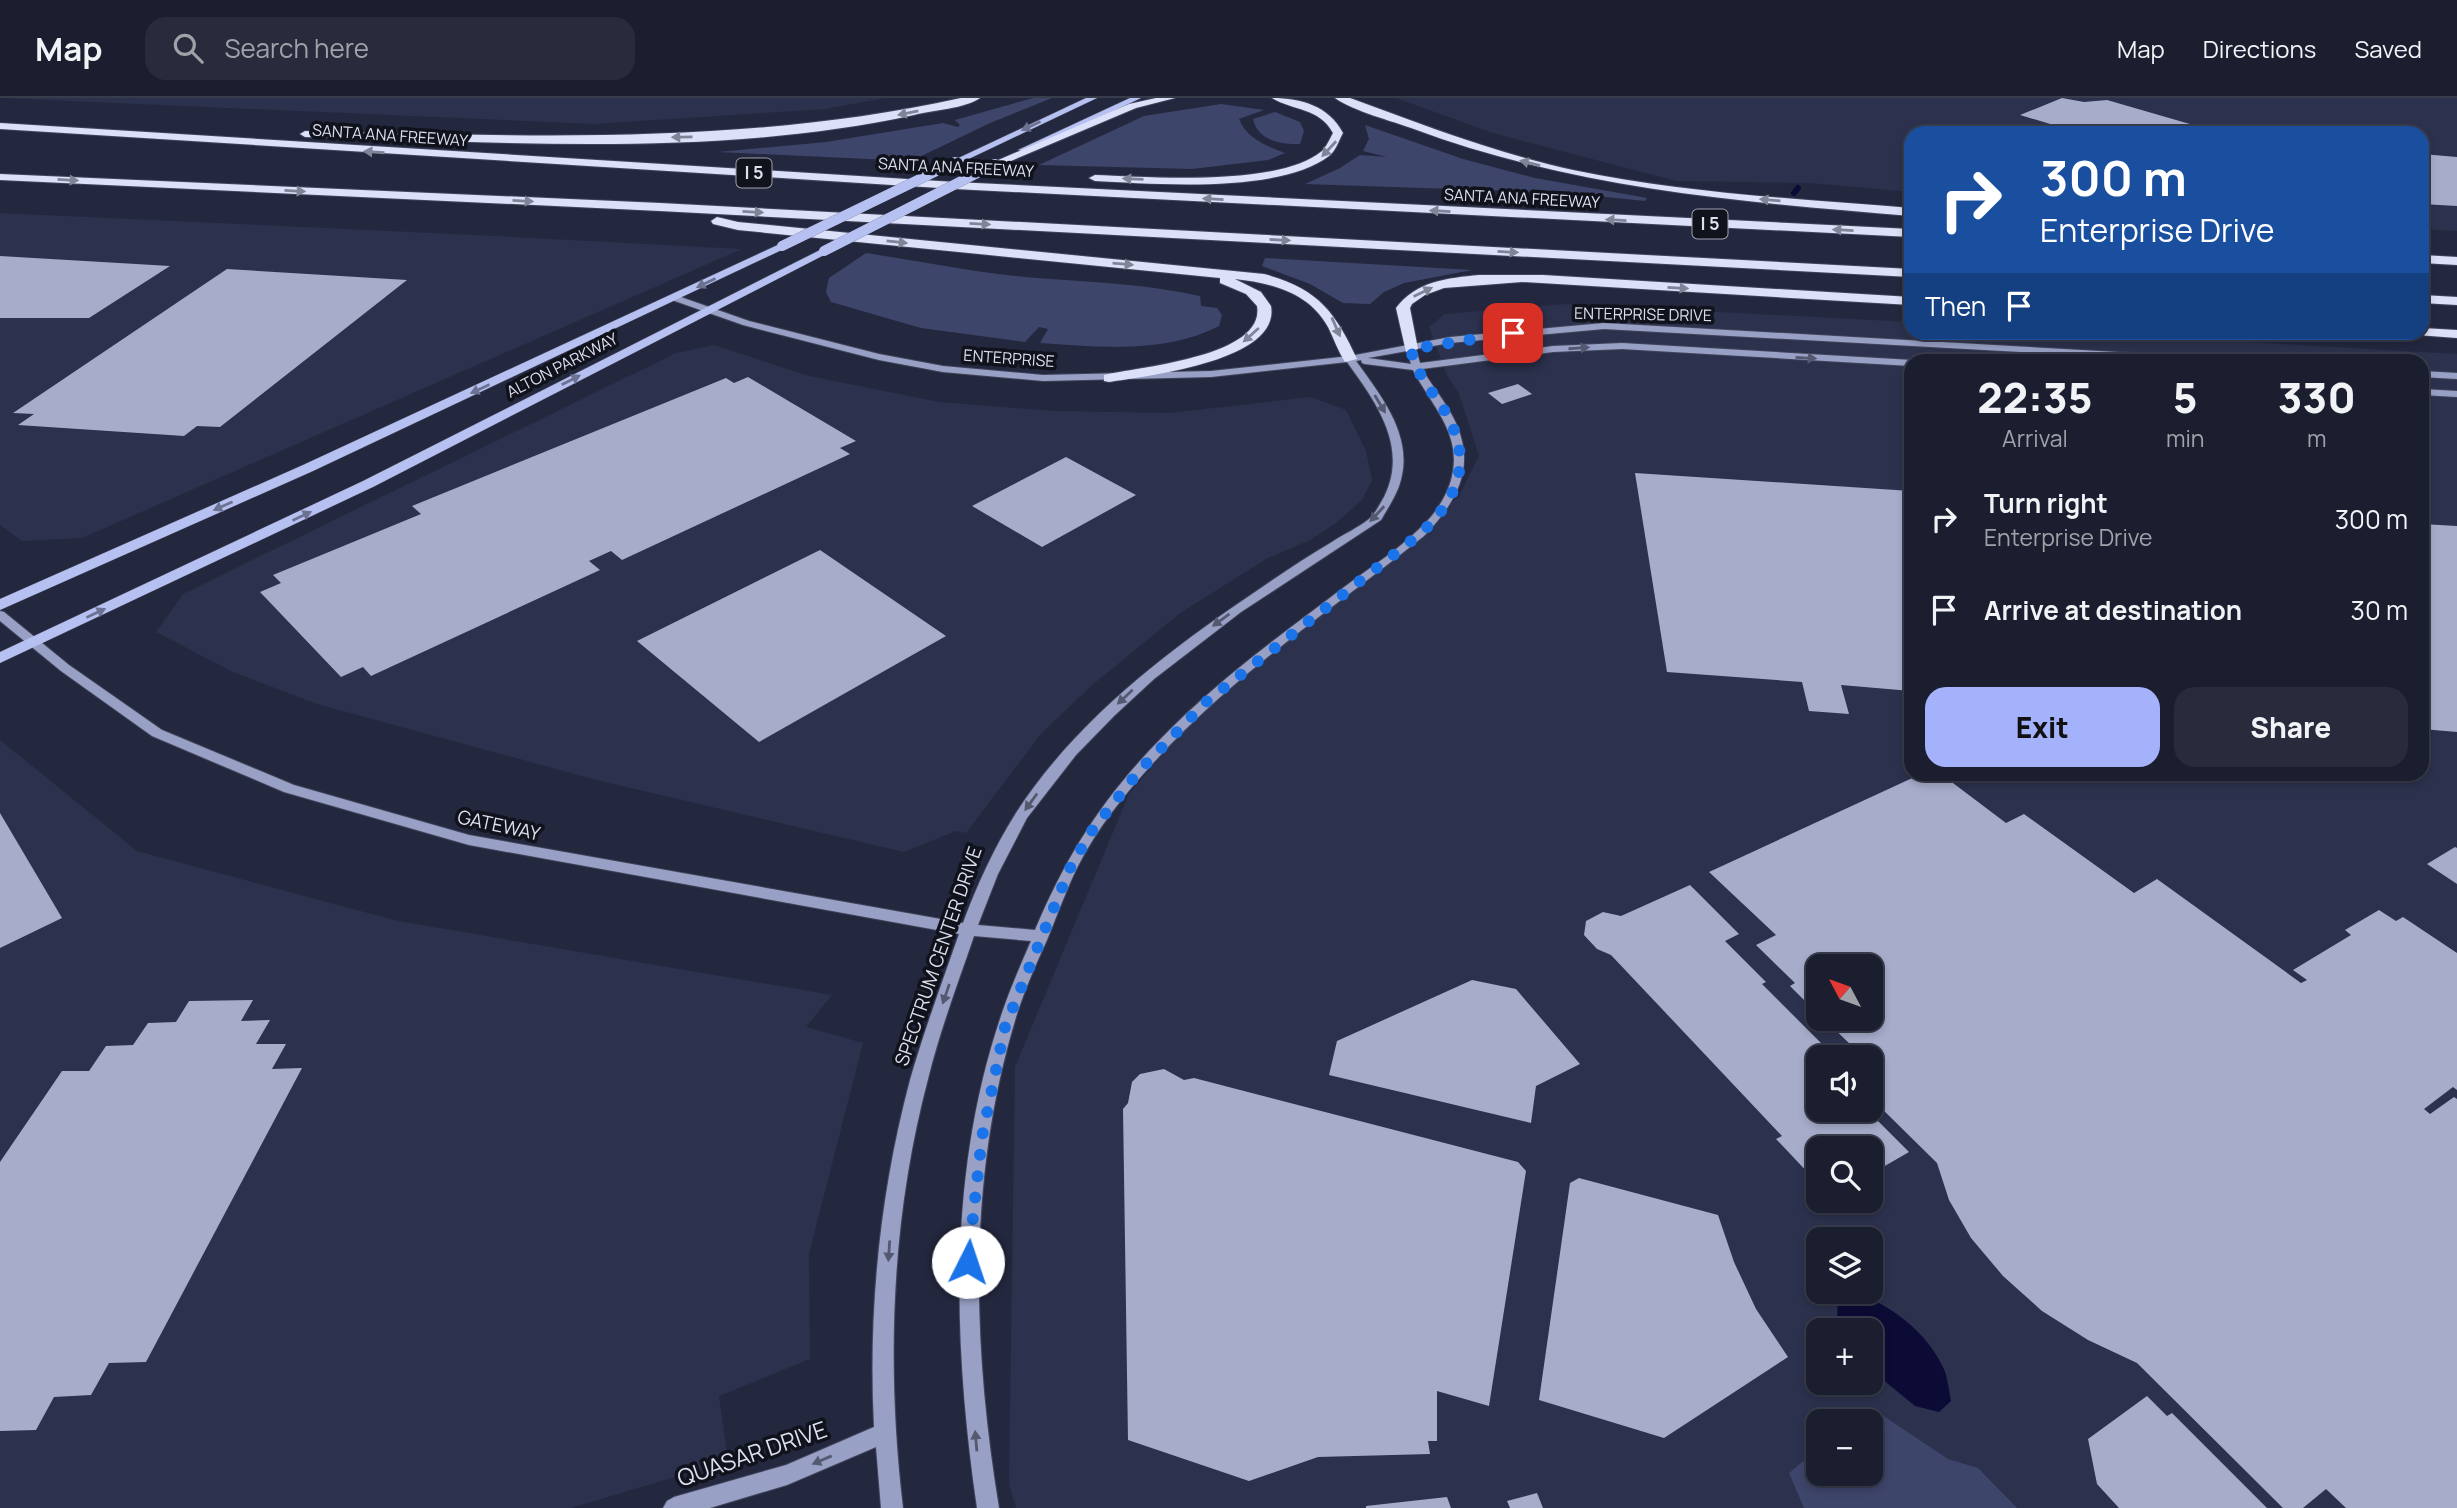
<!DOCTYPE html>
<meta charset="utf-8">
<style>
:root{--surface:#1b1e2f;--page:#282b3b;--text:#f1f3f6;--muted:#a0a2aa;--line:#393c4b;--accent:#a4b2fc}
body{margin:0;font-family:Manrope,sans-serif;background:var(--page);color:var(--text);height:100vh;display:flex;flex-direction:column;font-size:26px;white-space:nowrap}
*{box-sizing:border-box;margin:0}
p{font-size:23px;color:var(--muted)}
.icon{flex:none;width:38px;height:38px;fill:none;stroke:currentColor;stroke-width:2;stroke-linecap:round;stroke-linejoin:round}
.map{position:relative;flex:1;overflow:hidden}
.side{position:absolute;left:1904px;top:256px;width:525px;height:427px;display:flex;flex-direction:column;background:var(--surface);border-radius:21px;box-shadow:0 4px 10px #0003,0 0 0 2px var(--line)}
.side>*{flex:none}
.banner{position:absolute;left:1904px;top:28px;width:525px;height:214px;border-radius:21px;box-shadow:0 4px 10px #0003,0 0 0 2px var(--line);background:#1a4fa0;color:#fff;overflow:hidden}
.needle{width:46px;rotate:311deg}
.fabs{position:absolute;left:1806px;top:856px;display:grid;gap:14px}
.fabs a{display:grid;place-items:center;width:77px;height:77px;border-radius:14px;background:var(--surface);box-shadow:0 4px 10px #0003,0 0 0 2px var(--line);font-size:35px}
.pin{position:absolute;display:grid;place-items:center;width:60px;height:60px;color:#fff;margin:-30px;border-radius:14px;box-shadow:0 4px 10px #0006}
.me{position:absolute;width:77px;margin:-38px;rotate:4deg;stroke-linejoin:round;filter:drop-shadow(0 0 5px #0008)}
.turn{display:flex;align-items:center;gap:24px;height:147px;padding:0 21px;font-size:32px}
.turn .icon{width:91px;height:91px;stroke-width:2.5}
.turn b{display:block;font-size:49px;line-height:60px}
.then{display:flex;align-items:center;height:66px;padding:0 21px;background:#0003;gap:14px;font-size:26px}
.eta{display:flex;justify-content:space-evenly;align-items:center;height:119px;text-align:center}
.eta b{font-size:42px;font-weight:800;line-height:49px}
.action{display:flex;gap:14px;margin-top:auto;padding:14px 21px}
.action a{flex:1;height:80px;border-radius:21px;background:var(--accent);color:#111;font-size:28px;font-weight:800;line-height:80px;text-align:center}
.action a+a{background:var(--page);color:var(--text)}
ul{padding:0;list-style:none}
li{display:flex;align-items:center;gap:21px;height:91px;padding:0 21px}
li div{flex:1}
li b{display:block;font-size:26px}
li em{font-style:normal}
header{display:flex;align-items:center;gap:42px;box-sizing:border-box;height:98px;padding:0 35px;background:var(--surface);border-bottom:2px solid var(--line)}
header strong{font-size:33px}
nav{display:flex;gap:38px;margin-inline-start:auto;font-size:24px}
.search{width:490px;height:63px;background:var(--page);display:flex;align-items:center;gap:18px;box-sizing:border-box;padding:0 24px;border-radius:21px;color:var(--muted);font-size:26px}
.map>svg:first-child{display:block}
</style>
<header>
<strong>Map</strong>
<div class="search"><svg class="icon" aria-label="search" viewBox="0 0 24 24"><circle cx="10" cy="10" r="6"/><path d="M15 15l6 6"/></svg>Search here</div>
<nav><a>Map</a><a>Directions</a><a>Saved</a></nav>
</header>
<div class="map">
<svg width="2457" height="1410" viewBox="0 0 2457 1410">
<rect width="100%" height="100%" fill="#24283f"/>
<g fill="#2c314d" fill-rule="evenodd">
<path d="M3,0H885L825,11L594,26Z"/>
<path d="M1396,0H2457V133L2422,131V35H1911V94L1809,85L1676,83L1493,35Z"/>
<path d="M0,115L496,138L742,151L82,440L22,443L0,427Z"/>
<path d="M1566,206L1911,224V234L2089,235L2457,256V1410H1016L1009,1386L1015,969L1129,696L1211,599L1411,444L1459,398L1479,358L1459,296L1447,277L1429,229L1445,216ZM1911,262H2422V676H1911ZM1818,868H1871V920H1818ZM1818,959H1871V1012H1818ZM1818,1050H1871V1102H1818ZM1818,1141H1871V1194H1818ZM1818,1232H1871V1284H1818ZM1818,1323H1871V1376H1818Z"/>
<path d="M714,247L809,278L939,304L1055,313L1169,315L1311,299L1346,312L1366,353L1372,382L1362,402L1336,425L1310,442L1266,461L1179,516L1091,588L1041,636L966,735L956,733L904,754L597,682L317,606L233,574L156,534L183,496L676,255Z"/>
<path d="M0,642L137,753L398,823L832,897L806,929L863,945L809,1156L810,1261L719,1298L728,1363L571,1410H0Z"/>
</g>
<g fill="#3e456a">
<path d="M1033,0H1052L990,25L911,63L718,54L826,44L943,25L958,29L960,27L955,22Z"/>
<path d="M1221,6L1264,12L1239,21C1246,40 1268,49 1285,55L1268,62L1192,71L1039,67L1144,18Z"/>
<path d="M1275,14L1300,24L1304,33L1300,46C1280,46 1258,43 1253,21Z"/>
<path d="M1365,27L1463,61L1535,80L1647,100L1645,103L1567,95L1305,86L1340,70L1360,57L1387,59L1363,53L1369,41Z"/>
<path d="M866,155C919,163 972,174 1025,179C1083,184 1142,185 1200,198L1201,208L1217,210L1222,217L1219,228C1165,256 1099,249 1040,245L1048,231L1039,229L1025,244L921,230L831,204L826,194L829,180Z"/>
<path d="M1265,160L1472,172L1404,185L1384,194L1370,206L1343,205L1310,186L1262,168Z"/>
<path d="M1870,1309L1948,1361L1978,1370L2017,1410H1804L1789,1375L1818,1351V1376H1871V1323H1853Z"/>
</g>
<path fill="#0c0b36" d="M1850,1194C1889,1204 1927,1234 1944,1271C1948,1281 1949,1293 1951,1303L1939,1314L1915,1308L1871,1272V1232H1843L1837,1220L1838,1199Z"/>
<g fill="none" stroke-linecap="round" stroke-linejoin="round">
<path stroke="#0c0b36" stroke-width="6" d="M1794,95L1798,90"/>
</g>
<g fill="#a6acca">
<path d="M2062,0L2084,4L2107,2L2221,35H2080L2020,17Z"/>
<path d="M2422,56L2457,59V108L2422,106Z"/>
<path d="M0,158L170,168L89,220H0Z"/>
<path d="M227,171L407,182L220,329L197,328L184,338L18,327L34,316L13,315Z"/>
<path d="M748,279L856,343L840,350L850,356L622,462L611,453L589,463L600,472L371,578L363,569L341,579L260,494L281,485L273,477L421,416L412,408L726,280L734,285Z"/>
<path d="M1518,286L1532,296L1502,306L1488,295Z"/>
<path d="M1066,359L1136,397L1042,449L972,408Z"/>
<path d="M1635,375L1911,393V593L1841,587L1849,616L1809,613L1802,584L1667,574Z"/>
<path d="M2422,426L2457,428V634L2422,631Z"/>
<path d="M820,452L946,538L759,644L637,543Z"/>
<path d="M1921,676H1941L2006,725L2024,716L2134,795L2157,781L2301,885L2307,882L2293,872L2351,837L2345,832L2379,812L2396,823L2403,819L2457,855V992L2453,989L2424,1011L2430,1016L2454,999L2457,1001V1410H2346L2326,1391L2303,1410H2283L2137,1265L2088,1242L2042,1213L2003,1178L1971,1140L1949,1102L1937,1065L1871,1000V959H1832L1852,948L1823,920H1871V868H1818V916L1790,888L1795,885L1756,847L1776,837L1709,774Z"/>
<path d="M0,715L62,820L0,850Z"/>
<path d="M2455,749L2457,750V786L2427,766Z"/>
<path d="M1690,787L1739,836L1725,843L1766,884L1762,886L1821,945L1809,952L1818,962V1012H1867L1909,1054L1871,1076V1050H1818V1080L1812,1079L1776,1041L1782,1038L1611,857L1597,851L1584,837L1586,823L1603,814L1621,818Z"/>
<path d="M1472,882L1516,891L1580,966L1536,988L1531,1025L1329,977L1337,943Z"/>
<path d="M253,902L241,923L270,922L256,946H286L272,971L302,970L146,1264L109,1265L91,1297L54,1299L36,1332L0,1333V1064L62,973H89L106,948L133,947L148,925L176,924L189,903Z"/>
<path d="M1164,971L1184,982L1194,980L1518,1064L1526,1073L1489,1308L1437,1293V1343H1428L1430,1356L1318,1359L1249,1383L1128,1342L1123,1011L1128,1005L1132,984L1140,976Z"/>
<path d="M1579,1080L1718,1117L1734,1164L1756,1211L1788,1259L1664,1340L1539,1302L1570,1085Z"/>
<path d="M2147,1298L2167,1318L2172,1315L2267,1410H2119L2097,1386L2088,1341Z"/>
<path d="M1537,1395L1543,1410H1510L1507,1403Z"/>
<path d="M1447,1399L1451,1410H1366V1408Z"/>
</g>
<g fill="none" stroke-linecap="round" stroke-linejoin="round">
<g stroke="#41455b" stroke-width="2">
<g id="secondary">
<path d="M675,197L749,223L879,256L943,268L1043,277L1211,273L1350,258L1450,239L1604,225L2206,259L2211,262H2165L1604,231L1450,245L1416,251L1420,265L1553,248L1622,245L1912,262L1911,268L1622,251L1553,254L1422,271C1430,285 1441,298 1449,312C1479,362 1461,400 1424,438C1333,511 1234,576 1156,662C1126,694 1098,729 1078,768C1066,792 1057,818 1047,842C1036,866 1025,891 1017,916C967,1078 972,1245 999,1410H977C953,1244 947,1073 1003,912C1011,889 1021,866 1031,843L974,838C958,885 940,932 928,981C891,1121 886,1266 903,1410H881L876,1349L787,1387L710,1410H663L667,1403L674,1399L786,1367L874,1329C868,1213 880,1095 910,982C924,933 942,885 959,836L469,747L284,694L152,638L61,573L0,523V513L4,514L69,567L162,632L294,687L469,737L963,825C977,787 994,750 1016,715C1076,622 1170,551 1261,490C1284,474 1308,458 1332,444C1344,436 1358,430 1369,421C1375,416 1380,406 1384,399C1409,349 1376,304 1347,264L1211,279L1043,283L943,274L879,262L743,227L672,202V198ZM1407,253L1411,266L1368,260ZM1361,262L1362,265L1365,266L1413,272C1431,307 1462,335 1452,378C1449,393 1440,408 1430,420C1406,447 1372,468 1343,490C1290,530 1235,570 1186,616C1115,683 1073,742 1035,832L978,827L998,776L1027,720L1076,657L1114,618L1154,581L1241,514L1381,422C1389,408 1399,394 1402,377C1411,334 1379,295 1356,263Z"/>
<path d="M2422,273L2457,275V281L2422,279Z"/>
<path d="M2422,291L2457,293V299L2422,297Z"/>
</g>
</g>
<g stroke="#41455b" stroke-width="1">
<g id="primary">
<path d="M1086,0H1097L958,66L950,64Z"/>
<path d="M1130,0H1141L1026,54L1018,52Z"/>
<path d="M782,145L786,146V150L313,373L0,512V501L303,367Z"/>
<path d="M824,150L829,153L828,155L373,389L0,565V554L363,383Z"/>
</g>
</g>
<g stroke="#41455b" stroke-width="2">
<g id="highway">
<path d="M961,0H980C964,11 933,12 914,17C716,60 506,44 305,39L300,36L305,33C527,38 743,48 961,0Z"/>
<path d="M1156,0H1175L1136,10L999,68L989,66L1129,6Z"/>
<path d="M1272,0C1301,0 1329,8 1343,35C1339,42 1336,53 1329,58C1279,96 1156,86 1095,83L1089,80L1095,77C1149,79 1279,89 1322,53C1326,49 1330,41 1333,35C1319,9 1293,13 1272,0Z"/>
<path d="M1335,0H1350C1423,27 1496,55 1573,72C1684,95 1798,101 1911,110V118C1741,104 1575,91 1414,31C1392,23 1353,13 1335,0Z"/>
<path d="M0,25L955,84L1911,131V139L955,91L0,31Z"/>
<path d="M0,76L660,105L1911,171V179L660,113L0,82Z"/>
<path d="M717,119L738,124L1264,176C1317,190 1335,213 1357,261L1345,264C1338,253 1334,241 1328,229C1309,194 1271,185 1235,181L1261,194L1271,208C1281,263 1146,278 1109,284L1104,283V277C1137,269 1266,259 1257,208L1246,196L1220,185V180L738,132L713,126L711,123Z"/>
<path d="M2422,157L2457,159V167L2422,165Z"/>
<path d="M1479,177H1543L1911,199V207L1522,184L1444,190L1425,197L1412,206L1410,210L1418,251L1406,254L1396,210C1416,183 1448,180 1479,177Z"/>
<path d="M2422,197L2457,199V207L2422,205Z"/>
<path d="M2422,230L2457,232V240L2417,237L2415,234H2422Z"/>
</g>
</g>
<use href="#secondary" fill="#98a0c5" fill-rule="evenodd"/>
<use href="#primary" fill="#b7c1f1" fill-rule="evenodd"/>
<use href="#highway" fill="#dce1f9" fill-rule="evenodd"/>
<g stroke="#41455b" stroke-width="10" stroke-linecap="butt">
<g id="primary-bridge">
<path d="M782,148L955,64"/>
<path d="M824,153L995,66"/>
</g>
</g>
<use href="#primary-bridge" stroke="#b7c1f1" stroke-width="10"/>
</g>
<defs><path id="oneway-solid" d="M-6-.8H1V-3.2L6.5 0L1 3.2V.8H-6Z" transform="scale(1.75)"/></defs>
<g fill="#808496">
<use href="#oneway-solid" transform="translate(908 15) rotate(169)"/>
<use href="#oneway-solid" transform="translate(682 39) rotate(179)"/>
<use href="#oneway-solid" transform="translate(1329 51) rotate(133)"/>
<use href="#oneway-solid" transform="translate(374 54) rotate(-176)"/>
<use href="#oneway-solid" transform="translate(1530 65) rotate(-166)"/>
<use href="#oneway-solid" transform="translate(1133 81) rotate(-178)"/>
<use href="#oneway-solid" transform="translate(68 82) rotate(3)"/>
<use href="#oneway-solid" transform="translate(295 93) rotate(3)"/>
<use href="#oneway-solid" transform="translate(1213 101) rotate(-177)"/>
<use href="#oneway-solid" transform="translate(1770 102) rotate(-175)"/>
<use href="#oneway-solid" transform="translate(523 103) rotate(3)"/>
<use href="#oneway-solid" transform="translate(1440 113) rotate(-177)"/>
<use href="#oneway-solid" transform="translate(753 114) rotate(3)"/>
<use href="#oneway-solid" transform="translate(1616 122) rotate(-177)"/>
<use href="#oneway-solid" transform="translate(980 126) rotate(3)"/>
<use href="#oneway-solid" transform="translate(1843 132) rotate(-177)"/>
<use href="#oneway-solid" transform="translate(1280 142) rotate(3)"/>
<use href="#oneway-solid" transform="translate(897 144) rotate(6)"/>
<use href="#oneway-solid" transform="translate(1508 154) rotate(3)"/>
<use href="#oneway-solid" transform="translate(1123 166) rotate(5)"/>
<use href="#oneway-solid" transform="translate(1678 190) rotate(3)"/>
<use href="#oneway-solid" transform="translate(1423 194) rotate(-26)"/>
<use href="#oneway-solid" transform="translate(1336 229) rotate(66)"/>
<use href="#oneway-solid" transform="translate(1251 237) rotate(138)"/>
</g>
<g fill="#6c7291">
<use href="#oneway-solid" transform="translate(1031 28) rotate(155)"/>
<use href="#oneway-solid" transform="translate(706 185) rotate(154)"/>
<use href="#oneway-solid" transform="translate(571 282) rotate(-27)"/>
<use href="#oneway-solid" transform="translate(480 291) rotate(155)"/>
<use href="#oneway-solid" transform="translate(223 408) rotate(156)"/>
<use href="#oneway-solid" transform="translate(302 418) rotate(-25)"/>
<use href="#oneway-solid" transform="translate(96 515) rotate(-25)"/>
</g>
<g fill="#545970">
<use href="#oneway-solid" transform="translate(1579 250) rotate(-4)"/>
<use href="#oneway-solid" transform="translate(1806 260) rotate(3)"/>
<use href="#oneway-solid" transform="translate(1380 306) rotate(59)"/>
<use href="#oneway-solid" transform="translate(1377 416) rotate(133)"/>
<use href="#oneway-solid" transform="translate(1221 522) rotate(144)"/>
<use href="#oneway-solid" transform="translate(1125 599) rotate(137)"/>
<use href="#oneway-solid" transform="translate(1031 704) rotate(126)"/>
<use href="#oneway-solid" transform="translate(946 896) rotate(109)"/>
<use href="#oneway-solid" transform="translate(889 1153) rotate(94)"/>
<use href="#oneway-solid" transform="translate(976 1343) rotate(-95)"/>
<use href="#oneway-solid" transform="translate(822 1362) rotate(157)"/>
</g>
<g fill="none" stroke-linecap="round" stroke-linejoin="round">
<path stroke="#1a73e8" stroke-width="12" stroke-dasharray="0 21.6" d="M968,1164L982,1039L1005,929L1071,768L1091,734L1140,672L1206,604L1420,436C1462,397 1474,358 1441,307C1428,288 1415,273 1411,251L1513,235"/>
</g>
<g text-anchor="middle" stroke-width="7" stroke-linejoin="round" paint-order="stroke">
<g font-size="16" fill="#dbdfee" stroke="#10121c">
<text transform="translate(390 37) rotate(4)" y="6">SANTA ANA FREEWAY</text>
<text transform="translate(956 69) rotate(3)" y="6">SANTA ANA FREEWAY</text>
<text transform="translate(1522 100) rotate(3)" y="6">SANTA ANA FREEWAY</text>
<text transform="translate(1643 216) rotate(1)" y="6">ENTERPRISE DRIVE</text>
<text transform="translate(1009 260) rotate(4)" y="6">ENTERPRISE</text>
<text transform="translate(562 267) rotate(-27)" y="6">ALTON PARKWAY</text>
</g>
<g fill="#10121c" stroke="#9ea2af" stroke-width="2">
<rect x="736.5" y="60.5" width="35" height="29" rx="5"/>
<rect x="1692.5" y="111.5" width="35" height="29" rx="5"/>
</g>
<g font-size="18" font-weight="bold" fill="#dbdfee">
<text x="754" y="81">I 5</text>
<text x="1710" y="132">I 5</text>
</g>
<g font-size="19" fill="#dbdfee" stroke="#10121c">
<text transform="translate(499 727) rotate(12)" y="7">GATEWAY</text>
<text transform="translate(938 858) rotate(-71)" y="7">SPECTRUM CENTER DRIVE</text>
</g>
<g font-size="23" fill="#dbdfee" stroke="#10121c">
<text transform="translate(752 1356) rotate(-19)" y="8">QUASAR DRIVE</text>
</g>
</g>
</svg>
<div class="fabs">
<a><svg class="needle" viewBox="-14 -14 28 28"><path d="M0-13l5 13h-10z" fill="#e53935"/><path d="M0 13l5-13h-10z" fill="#a0a2aa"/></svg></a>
<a><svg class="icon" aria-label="sound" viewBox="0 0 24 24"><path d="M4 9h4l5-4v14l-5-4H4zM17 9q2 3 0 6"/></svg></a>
<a><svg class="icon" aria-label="search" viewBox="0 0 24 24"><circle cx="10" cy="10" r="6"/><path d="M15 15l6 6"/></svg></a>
<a><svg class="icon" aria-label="layers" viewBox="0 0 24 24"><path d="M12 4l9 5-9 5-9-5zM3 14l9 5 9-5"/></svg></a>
<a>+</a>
<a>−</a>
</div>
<div class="pin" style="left:1513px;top:235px;background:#d93025"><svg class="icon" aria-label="arrive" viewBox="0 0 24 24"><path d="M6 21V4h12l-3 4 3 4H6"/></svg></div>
<svg class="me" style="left:968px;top:1164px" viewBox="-20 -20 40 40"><circle r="19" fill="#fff"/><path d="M0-13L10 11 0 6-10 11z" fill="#1a73e8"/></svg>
<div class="banner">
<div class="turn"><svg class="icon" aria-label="right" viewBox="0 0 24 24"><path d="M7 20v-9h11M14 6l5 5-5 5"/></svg><div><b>300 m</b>Enterprise Drive</div></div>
<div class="then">Then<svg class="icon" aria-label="arrive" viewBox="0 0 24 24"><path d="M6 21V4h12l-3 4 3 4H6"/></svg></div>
</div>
<section class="side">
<div class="eta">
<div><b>22:35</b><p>Arrival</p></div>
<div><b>5</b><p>min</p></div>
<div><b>330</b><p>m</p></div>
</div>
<ul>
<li><svg class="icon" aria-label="right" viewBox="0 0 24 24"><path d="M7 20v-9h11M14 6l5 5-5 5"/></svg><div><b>Turn right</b><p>Enterprise Drive</p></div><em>300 m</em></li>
<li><svg class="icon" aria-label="arrive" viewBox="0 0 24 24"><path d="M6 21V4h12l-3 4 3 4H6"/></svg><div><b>Arrive at destination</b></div><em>30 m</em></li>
</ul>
<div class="action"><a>Exit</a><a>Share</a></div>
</section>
</div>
